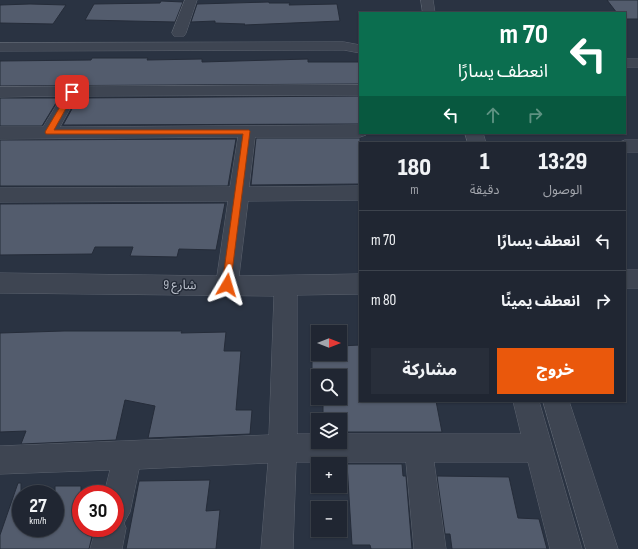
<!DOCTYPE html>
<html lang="ar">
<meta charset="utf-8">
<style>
:root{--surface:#202632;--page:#282e3a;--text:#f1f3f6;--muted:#a2a5ac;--line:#3d434d;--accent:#ea580c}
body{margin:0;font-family:"Sofia Sans Condensed","Noto Sans Arabic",sans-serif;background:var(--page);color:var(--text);direction:rtl;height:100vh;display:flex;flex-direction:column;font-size:15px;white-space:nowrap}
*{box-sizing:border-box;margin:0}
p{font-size:13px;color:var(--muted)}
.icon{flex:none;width:22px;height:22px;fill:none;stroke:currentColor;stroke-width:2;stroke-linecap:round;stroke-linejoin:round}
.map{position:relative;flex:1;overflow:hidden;direction:ltr}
.drawer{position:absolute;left:359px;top:142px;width:267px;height:260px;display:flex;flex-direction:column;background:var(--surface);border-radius:0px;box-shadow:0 1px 3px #0004,0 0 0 1px var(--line);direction:rtl}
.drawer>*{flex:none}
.banner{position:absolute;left:359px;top:12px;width:267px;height:122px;border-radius:0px;box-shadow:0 1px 3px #0004,0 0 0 1px var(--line);direction:rtl;background:#0b6e4f;color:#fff;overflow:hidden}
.needle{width:26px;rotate:90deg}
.fabs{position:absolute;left:311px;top:325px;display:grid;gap:8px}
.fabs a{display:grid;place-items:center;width:36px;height:36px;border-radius:0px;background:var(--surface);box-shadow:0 1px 3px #0004,0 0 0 1px var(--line);font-size:20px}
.speed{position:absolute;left:12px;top:485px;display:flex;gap:8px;font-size:20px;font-weight:700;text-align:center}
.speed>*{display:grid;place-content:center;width:52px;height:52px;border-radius:50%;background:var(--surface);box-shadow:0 1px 3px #0004,0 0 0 1px var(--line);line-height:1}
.speed small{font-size:10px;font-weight:400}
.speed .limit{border:6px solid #d22;background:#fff;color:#111}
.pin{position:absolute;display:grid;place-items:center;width:34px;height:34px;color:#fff;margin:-17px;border-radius:8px;box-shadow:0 2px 6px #0006}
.me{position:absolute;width:44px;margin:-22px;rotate:7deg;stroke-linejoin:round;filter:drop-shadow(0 0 3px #0008)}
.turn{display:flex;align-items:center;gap:14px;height:84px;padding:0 12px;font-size:18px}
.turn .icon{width:52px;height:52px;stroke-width:2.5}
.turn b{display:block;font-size:28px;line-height:34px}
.lanes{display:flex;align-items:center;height:38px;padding:0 12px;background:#0003;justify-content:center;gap:20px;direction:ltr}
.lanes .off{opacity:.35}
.eta{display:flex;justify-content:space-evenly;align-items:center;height:68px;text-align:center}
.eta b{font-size:24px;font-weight:800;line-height:28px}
.primary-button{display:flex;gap:8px;margin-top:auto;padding:8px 12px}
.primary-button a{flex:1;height:46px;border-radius:0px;background:var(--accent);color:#fff;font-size:16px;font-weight:800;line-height:46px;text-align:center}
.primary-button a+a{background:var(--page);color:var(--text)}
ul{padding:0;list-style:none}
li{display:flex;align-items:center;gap:12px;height:60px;padding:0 12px;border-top:1px solid var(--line)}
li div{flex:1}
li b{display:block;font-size:15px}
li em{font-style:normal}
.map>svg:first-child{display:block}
</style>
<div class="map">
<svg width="638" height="549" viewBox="0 0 638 549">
<rect width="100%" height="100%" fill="#2a3342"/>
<g fill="#535c6d" stroke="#252c39">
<path d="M607,0H638V19H625V13H617Z"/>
<path d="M161,1L183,2L175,22L85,20L94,4L160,3Z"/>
<path d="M269,2V3H290L289,5L337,4L340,21L244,25L245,24L215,23V21L191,22L197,4Z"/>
<path d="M30,4L66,5L53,24L0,23V5Z"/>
<path d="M92,58H148L147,60L202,59V62L308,59V62H360V84L0,86V61L91,60Z"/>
<path d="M360,96V124L63,125L78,98Z"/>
<path d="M0,98H59L42,126H0Z"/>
<path d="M256,138H360V184L251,185Z"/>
<path d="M236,139L228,186H0V140Z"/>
<path d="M225,203L216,250L179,249L177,257L130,256L133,247H95L92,254L0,255V204Z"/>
<path d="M64,331H182L181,333L226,332L224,351H241L236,410H252L250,434L148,438L155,406L125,400L116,440L21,444L26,431L0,432V333Z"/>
<path d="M360,345V401H436L442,432H340V420H323V398H340V376H318V378H312V358H329V354H340V346Z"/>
<path d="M347,464H402L403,476H406L412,549H371L370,545H352Z"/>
<path d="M437,476L509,477L518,518L539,519L547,549H452L450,534H445Z"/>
<path d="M210,480L206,511L220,510L216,549H126L139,481Z"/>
<path d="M18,483H21V528H55V486H81V528H94L89,549H0V535Z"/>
</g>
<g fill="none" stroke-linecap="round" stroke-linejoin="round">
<g stroke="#5c636f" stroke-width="1">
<g id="minor">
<path d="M185,0H197L186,33L184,36H174L172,33Z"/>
<path d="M421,0H433L435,13H423Z"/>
<path d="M344,42L360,45V53L344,50L0,51V43Z"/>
<rect x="625" y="59" width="13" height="8"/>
<path d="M360,85V95L77,96L60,127L360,125V133H367L366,135L360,137H255L249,187L360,186V200L248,201L239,276L360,274V294L297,295V434H318V442H340V434H521L513,401H539L582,549H550L528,462H434L446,549H414L406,462H296L293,549H261L268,463L139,469L130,512L124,523L126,528L122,549H90L96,528H115V494H104L110,470L0,474V446L269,435L274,296L0,293V273L217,276L228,201L0,202V188L230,187L238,137L0,139V127H43L62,96L0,97V87Z"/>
<path d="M465,133H483L486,143H468Z"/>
<path d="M625,140H638V152H625V143H618Z"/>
<rect x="625" y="270" width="13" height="18"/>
<path d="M543,401H569L618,549H586Z"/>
</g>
</g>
<use href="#minor" fill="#3e4552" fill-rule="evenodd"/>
</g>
<path fill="#ea580c" stroke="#983908" d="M70,90L75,92L54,130H249L250,131L230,288H224L222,285L243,134H46L45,132Z"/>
<g text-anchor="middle" stroke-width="3" stroke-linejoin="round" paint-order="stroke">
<g font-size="13" fill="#bbc1cc" stroke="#232a37">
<text transform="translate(180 284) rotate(1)" y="5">شارع 9</text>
</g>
</g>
</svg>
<div class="fabs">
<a><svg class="needle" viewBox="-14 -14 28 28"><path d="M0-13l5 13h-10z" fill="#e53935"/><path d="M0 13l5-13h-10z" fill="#a2a5ac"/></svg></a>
<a><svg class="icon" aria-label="search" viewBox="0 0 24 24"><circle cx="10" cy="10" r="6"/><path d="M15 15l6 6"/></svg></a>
<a><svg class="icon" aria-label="layers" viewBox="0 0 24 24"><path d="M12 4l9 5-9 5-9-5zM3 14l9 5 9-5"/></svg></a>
<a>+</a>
<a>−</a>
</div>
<div class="speed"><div>27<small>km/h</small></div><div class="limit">30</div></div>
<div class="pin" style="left:72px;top:92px;background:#d93025"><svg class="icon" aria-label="arrive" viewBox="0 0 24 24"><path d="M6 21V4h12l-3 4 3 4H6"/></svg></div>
<svg class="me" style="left:227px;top:285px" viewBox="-20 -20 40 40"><path d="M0-17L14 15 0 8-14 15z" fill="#ea580c" stroke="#fff" stroke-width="4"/></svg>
<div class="banner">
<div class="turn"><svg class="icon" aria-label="left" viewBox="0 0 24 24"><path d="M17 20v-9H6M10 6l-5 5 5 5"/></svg><div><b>70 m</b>انعطف يسارًا</div></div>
<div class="lanes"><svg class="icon" aria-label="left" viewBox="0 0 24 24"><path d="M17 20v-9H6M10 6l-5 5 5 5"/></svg><svg class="icon off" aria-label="ahead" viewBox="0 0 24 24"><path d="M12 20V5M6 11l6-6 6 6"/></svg><svg class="icon off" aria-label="right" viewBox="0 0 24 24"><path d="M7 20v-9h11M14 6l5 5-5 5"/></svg></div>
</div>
<section class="drawer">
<div class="eta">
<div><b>13:29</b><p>الوصول</p></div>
<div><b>1</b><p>دقيقة</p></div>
<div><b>180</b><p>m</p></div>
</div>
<ul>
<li><svg class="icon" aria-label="left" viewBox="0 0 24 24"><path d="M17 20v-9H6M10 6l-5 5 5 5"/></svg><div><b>انعطف يسارًا</b></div><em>70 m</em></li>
<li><svg class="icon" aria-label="right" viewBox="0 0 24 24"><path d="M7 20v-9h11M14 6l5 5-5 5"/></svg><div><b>انعطف يمينًا</b></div><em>80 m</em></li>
</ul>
<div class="primary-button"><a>خروج</a><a>مشاركة</a></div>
</section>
</div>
